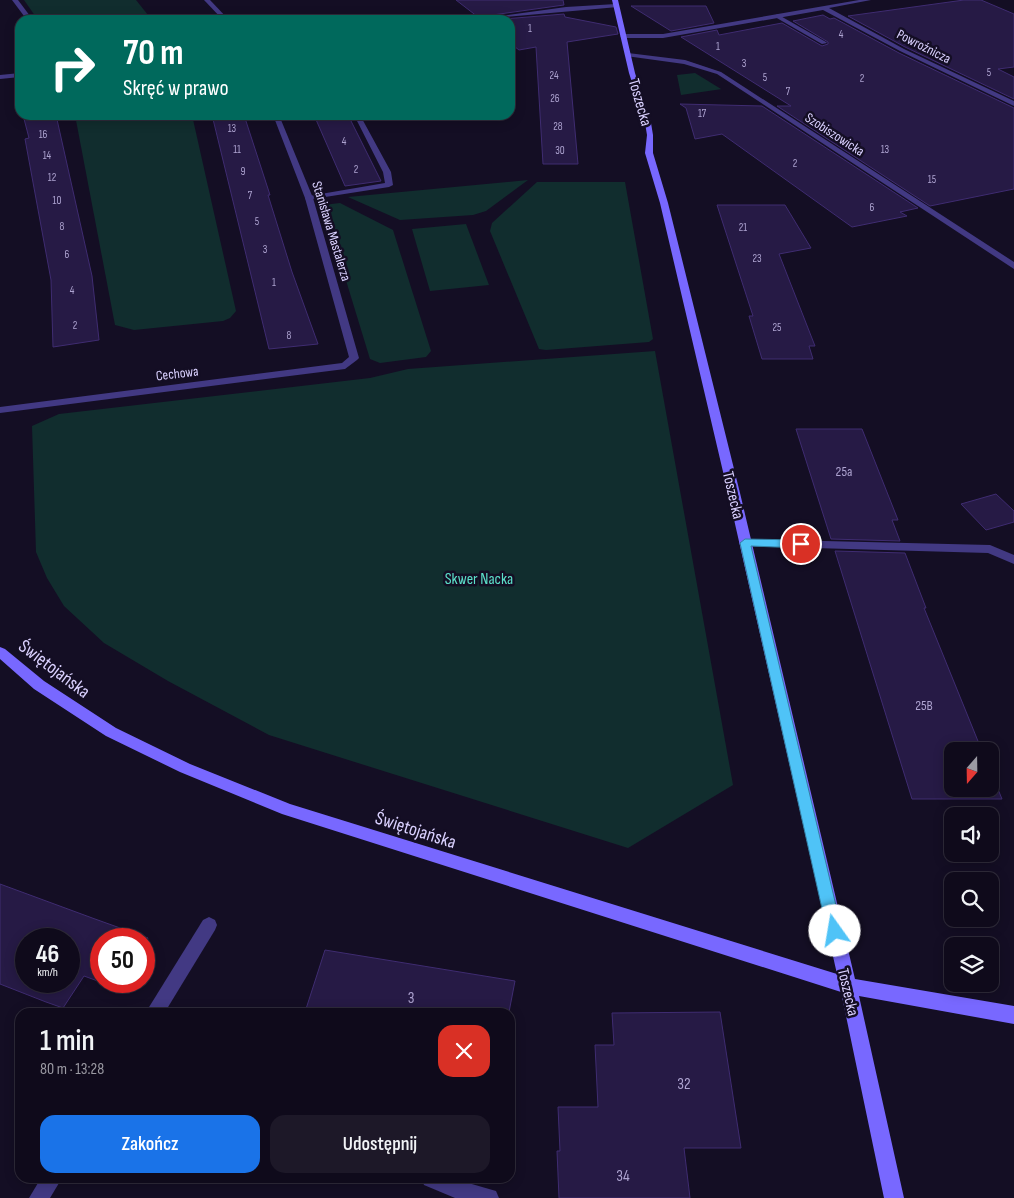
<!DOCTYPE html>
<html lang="pl">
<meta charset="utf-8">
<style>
:root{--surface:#0f0a1b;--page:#1d1828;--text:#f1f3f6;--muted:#9b9aa3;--line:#2f2b3a;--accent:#1a73e8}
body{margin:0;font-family:"Sofia Sans Condensed",sans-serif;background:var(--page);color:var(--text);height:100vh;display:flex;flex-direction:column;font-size:19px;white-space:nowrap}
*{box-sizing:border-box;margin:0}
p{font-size:16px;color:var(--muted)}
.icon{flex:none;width:28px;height:28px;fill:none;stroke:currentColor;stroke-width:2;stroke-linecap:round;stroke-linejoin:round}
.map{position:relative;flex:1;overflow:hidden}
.details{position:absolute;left:15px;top:1008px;width:500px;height:175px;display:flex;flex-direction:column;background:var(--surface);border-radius:15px;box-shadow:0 2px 12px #0003,0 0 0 1px var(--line)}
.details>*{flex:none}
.guide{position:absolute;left:15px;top:15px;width:500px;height:105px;border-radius:15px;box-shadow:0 2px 12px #0003,0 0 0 1px var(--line);background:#00695c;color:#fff;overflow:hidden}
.needle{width:32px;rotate:200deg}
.fabs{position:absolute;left:944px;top:742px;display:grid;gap:10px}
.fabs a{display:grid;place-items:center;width:55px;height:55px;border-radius:10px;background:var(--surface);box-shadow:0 2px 12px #0003,0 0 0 1px var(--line);font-size:25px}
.speed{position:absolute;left:15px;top:928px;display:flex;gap:10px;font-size:25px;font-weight:700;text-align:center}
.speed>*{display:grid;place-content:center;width:65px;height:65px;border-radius:50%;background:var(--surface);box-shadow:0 2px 12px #0003,0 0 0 1px var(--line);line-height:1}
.speed small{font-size:12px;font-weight:400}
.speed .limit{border:8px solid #d22;background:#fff;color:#111}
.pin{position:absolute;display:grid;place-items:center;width:42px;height:42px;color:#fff;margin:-21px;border:2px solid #fff;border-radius:50%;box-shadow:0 1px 5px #0007}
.me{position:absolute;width:55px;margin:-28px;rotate:347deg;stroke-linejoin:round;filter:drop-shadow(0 0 4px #0008)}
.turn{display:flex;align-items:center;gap:18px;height:105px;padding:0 25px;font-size:22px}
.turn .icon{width:65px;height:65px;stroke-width:2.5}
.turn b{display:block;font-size:35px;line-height:42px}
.round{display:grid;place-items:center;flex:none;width:52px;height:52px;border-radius:15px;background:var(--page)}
.head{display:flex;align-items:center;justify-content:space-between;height:85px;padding:0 25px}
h1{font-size:30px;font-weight:600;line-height:38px}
.action{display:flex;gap:10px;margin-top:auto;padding:10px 25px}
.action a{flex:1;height:58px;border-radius:15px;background:var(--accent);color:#fff;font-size:20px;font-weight:600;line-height:58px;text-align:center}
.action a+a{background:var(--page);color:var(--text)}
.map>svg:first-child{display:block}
</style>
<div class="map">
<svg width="1014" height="1198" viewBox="0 0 1014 1198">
<rect width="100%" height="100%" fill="#140e24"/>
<g fill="#112d2e">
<path d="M24,0H136L152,20H38Z"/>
<path d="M695,73L721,89H722L681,95L677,75Z"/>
<path d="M75,115H192L236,311L230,318L223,321L134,330L115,325Z"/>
<path d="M528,180L486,211L473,215L400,220L348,197Z"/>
<path d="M537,182H625L653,339L649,342L546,350L539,349L490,231L492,223Z"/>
<path d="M340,203L393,230L431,351L426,357L380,363L370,359L323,205Z"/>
<path d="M466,224L489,285L430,291L412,229Z"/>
<path d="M655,351L733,785L628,848L269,735L168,681L104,643L64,606L47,578L36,552L32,426L59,414L370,378L408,369Z"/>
</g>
<g fill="#261a45" stroke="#3f2c71" fill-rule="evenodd">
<path d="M456,0H563L564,5L478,17Z"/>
<path d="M964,0H981L1014,14V67L998,69L1014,77V99L905,47L848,16Z"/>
<path d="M631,6H706L714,23L671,31Z"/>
<path d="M564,14L565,17L616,27L618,34L567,42L578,164H543L536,47L519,50L510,43V20H492Z"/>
<path d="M823,15L830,19L834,18L899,53L1014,108V189L930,206L777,106H791L681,37L717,30L719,35L782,23L822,46L828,44V42L793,21Z"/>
<path d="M680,104L762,106L918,208L900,212L907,216L852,227L722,134L695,139L686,108Z"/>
<path d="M23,115H56L92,276L99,340L53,347L51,280L25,139L29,138Z"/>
<path d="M212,115H244L270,195H268L292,272L318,344L269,349Z"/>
<path d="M314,115H348L381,181L345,186Z"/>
<path d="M717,205H785L811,248L779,254L815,346H809L813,359H762L749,316H753Z"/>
<path d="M796,429H862L898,520H892L900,541L831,539Z"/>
<path d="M996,494L1014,511V522L986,530L961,504Z"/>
<path d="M835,551L905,553L926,608H924L982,751H952V789H990V770L1002,799H912Z"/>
<path d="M0,884L95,919L148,938L144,946V939H101V981H121L117,988L84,976L63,1008L46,1002L0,984ZM26,939H69V981H26Z"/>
<path d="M325,950L515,981L509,1012H305Z"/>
<path d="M720,1012L741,1148H684L690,1198H559L557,1151H560L558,1107H598L595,1045H614L612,1013Z"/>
</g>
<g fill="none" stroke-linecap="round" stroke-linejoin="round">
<g fill="#423983" fill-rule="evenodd">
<path d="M12,0H18L33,20H27Z"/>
<path d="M777,14L826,42L827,43L822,44L775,17Z"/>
<path d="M354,115H360L391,172L393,185L389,187L306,200L305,198L309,196L385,183L383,172Z"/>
<path d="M745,539L990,545L1014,555V564L988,553L741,546L739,543L741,540Z"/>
<path d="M209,917L215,920L217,925L215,930L165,1012H146L203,920Z"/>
<path d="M41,1178H62L50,1198H29Z"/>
<path d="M421,1178H451L496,1191L499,1198H455L424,1185Z"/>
</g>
<g fill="#423983" fill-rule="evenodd">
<path d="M204,0H210L229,20H223Z"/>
<path d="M859,0H871L829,8L904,49L1014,101V106L900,51L823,10L663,38H623L620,36L623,34H663Z"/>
<path d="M616,4L618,7L471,20L566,7Z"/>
<path d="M628,53L685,60L721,72L1014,262V269L717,74L684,64L626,56Z"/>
<path d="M20,73V77L0,79V75Z"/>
<path d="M273,115H279L313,198L359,358L357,360L345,369L0,413V407L342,363L349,357L305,198Z"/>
</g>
<path fill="#7868ff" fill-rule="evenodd" d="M612,0H618L635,73L651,123L653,135V153L668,203L740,493L855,979L1014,1006V1024L859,996L904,1198H884L841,992L282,814L180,772L106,736L34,689L0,659V647L5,649L44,681L116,728L190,764L290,804L837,974L728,493L660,203L645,153L647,135L645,123L629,73Z"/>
</g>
<path fill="#4fc3f7" stroke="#337fa1" d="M745,539L801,540L807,544L801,548L751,546L842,931L840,936L835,938L830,936L827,931L740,543Z"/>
<g text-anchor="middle" stroke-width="5" stroke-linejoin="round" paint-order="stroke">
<g font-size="11" fill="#ada3d0">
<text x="530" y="32">1</text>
<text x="841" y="38">4</text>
<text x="718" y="50">1</text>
<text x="744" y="67">3</text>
<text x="989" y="76">5</text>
<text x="554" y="79">24</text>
<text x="765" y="81">5</text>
<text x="862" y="82">2</text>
<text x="788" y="95">7</text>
<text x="555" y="102">26</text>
<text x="702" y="117">17</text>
<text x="558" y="130">28</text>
<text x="232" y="132">13</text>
<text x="43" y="138">16</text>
<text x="344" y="145">4</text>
<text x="237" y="153">11</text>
<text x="885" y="153">13</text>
<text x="560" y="154">30</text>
<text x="47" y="159">14</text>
<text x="795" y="167">2</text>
<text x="356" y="173">2</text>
<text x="243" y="175">9</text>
<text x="52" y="181">12</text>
<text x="932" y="183">15</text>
<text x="250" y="199">7</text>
<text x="57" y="204">10</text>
<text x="872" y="211">6</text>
<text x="257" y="225">5</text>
<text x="62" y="230">8</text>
<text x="743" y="231">21</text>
<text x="265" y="253">3</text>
<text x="67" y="258">6</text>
<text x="757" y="262">23</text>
<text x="274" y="286">1</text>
<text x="72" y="294">4</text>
<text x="75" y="329">2</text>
<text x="777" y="331">25</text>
<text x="289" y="339">8</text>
</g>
<g font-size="14" fill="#dad1ff" stroke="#140e24">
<text transform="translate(924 46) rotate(27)" y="5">Powroźnicza</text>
<text transform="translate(835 134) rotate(33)" y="5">Szobiszowicka</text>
<text transform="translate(332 231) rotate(73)" y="5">Stanisława Mastalerza</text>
<text transform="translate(177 373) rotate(-7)" y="5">Cechowa</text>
</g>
<g font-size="14" fill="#ada3d0">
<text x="844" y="476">25a</text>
<text x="924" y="710">25B</text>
</g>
<g font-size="16" fill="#dad1ff" stroke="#140e24">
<text transform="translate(641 102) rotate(74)" y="6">Toszecka</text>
<text transform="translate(734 495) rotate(77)" y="6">Toszecka</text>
<text transform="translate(849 992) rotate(77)" y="6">Toszecka</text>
</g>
<g font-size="16" fill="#5ce0ca" stroke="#140e24">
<text x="479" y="584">Skwer Nacka</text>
</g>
<g font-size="16" fill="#ada3d0">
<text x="411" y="1003">3</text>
<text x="684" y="1089">32</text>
<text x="623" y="1181">34</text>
</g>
<g font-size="19" fill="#dad1ff" stroke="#140e24">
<text transform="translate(55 668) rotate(37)" y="7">Świętojańska</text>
<text transform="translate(416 829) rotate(18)" y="7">Świętojańska</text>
</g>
</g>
</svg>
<div class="fabs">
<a><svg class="needle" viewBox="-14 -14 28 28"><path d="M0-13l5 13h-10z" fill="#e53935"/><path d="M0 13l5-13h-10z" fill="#9b9aa3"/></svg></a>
<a><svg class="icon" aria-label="sound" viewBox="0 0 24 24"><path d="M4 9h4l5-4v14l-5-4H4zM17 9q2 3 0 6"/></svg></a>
<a><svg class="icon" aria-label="search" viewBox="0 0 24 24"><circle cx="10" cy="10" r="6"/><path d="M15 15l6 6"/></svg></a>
<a><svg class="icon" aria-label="layers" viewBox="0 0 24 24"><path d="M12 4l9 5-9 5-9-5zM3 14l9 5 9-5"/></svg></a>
</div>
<div class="speed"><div>46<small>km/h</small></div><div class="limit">50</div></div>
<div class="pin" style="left:801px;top:544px;background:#d93025"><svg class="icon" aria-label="arrive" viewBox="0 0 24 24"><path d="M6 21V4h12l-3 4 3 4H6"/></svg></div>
<svg class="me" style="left:835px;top:931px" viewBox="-20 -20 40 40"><circle r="19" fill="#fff"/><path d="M0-13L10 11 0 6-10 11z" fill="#4fc3f7"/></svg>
<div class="guide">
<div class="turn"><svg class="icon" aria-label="right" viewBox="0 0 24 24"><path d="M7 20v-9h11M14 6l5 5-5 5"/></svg><div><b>70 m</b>Skręć w prawo</div></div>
</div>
<section class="details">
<div class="head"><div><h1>1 min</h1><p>80 m · 13:28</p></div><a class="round" style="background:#d93025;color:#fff"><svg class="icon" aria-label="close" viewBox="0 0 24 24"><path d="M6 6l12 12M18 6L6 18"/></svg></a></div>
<div class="action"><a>Zakończ</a><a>Udostępnij</a></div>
</section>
</div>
